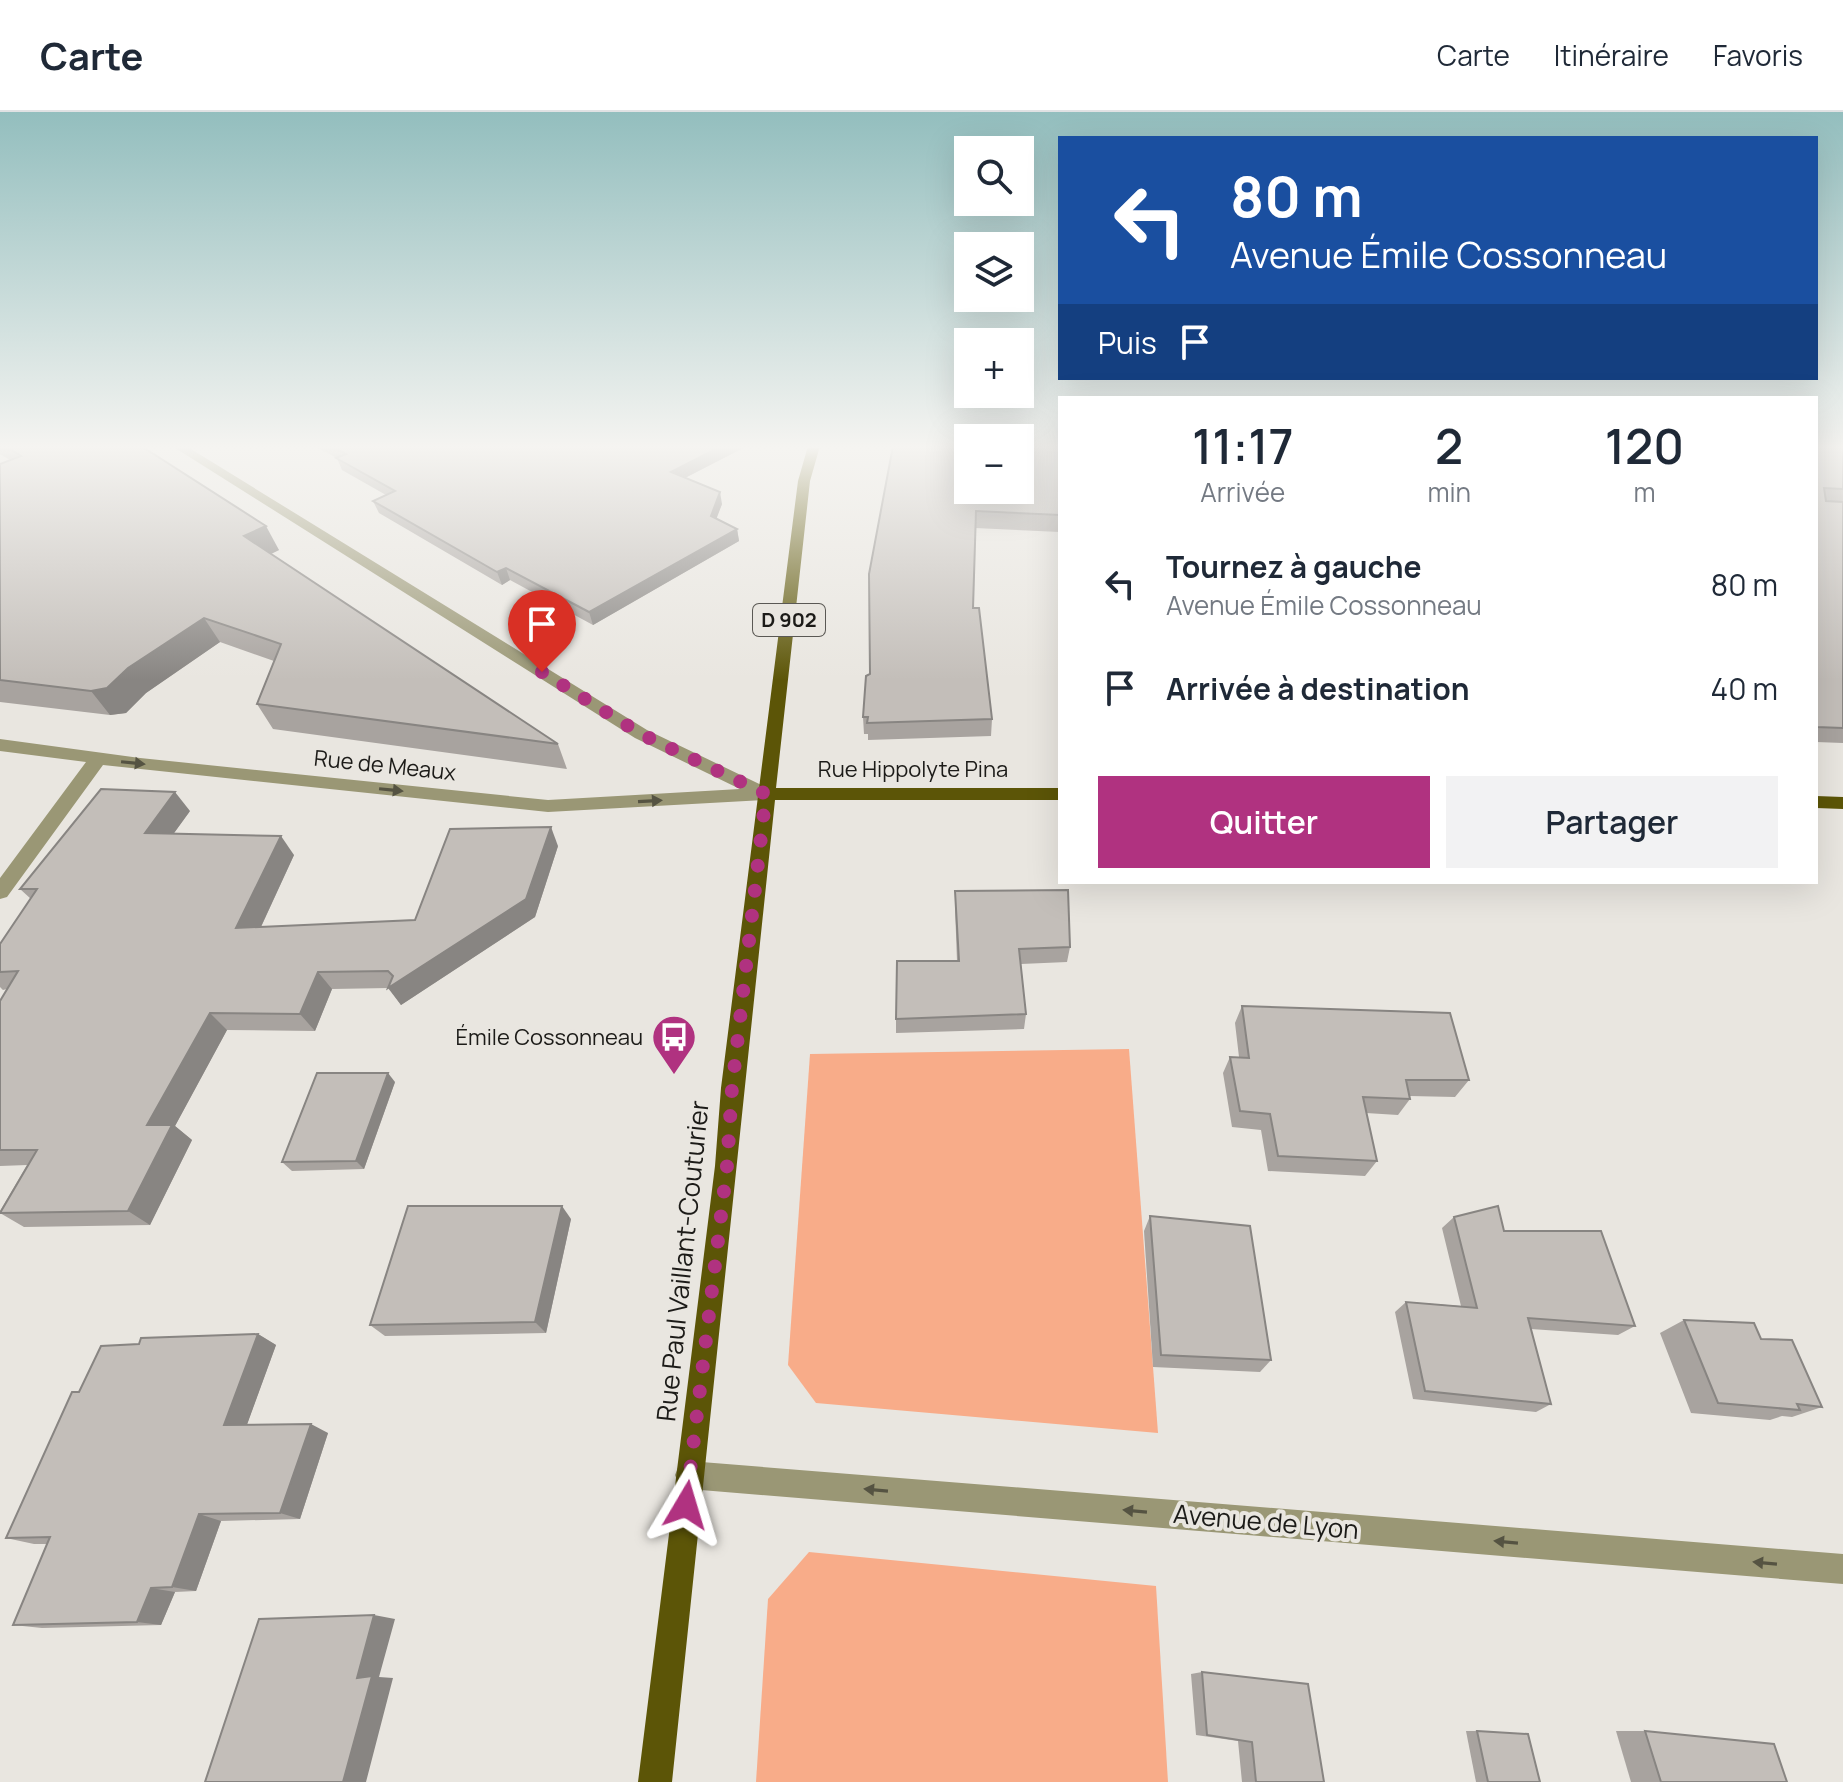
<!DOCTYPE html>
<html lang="fr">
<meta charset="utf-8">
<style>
:root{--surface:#fff;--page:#f2f2f3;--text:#1f2937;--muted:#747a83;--line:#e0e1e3;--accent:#b03280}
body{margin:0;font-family:Manrope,sans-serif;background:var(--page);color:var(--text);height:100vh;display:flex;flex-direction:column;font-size:30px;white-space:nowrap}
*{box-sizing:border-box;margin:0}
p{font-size:26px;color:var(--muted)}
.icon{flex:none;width:44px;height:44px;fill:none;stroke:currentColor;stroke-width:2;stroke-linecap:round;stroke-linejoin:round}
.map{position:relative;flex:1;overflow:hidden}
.details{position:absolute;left:1058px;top:284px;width:760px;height:488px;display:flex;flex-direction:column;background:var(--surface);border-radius:0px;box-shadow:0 8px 32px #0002}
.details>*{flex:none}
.banner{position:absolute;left:1058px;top:24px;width:760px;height:244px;border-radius:0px;box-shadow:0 8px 32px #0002;background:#1a4fa0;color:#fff;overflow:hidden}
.fabs{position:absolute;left:954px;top:24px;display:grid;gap:16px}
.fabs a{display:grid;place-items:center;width:80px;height:80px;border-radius:0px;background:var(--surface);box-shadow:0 8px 32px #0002;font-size:40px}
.pin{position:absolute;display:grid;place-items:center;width:68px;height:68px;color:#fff;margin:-82px -34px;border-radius:50% 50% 50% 0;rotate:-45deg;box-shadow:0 0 8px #0007}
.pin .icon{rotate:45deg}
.me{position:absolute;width:88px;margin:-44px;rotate:7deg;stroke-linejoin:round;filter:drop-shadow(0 0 6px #0008)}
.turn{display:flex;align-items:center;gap:28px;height:168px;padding:0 40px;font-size:36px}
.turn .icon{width:104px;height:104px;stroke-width:2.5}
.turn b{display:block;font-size:56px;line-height:68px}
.then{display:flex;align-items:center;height:76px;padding:0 40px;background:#0003;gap:16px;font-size:30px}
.eta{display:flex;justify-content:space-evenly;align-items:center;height:136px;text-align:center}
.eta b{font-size:48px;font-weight:600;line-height:56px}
.action{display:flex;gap:16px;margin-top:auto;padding:16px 40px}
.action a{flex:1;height:92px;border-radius:0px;background:var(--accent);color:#fff;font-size:32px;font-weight:600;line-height:92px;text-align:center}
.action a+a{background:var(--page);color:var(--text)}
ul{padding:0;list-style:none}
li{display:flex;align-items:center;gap:24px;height:104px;padding:0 40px}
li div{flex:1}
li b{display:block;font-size:30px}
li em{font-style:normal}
header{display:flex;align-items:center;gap:48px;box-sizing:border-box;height:112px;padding:0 40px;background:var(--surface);border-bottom:2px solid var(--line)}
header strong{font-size:38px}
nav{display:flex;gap:44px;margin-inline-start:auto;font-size:28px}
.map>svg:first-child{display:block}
</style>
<header>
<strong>Carte</strong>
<nav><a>Carte</a><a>Itinéraire</a><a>Favoris</a></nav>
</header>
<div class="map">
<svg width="1843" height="1670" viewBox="0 0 1843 1670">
<rect width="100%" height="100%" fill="#e9e6e0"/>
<g fill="#f8ac89">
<path d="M1129,937L1158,1321L816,1291L788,1253L810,942Z"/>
<path d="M809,1440L1156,1474L1168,1670H756L768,1487Z"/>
</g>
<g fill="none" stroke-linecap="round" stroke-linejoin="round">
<g fill="#9a9775" fill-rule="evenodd">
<path d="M172,334H186L647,618L772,678L775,682L766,688L548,700L103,653L7,785L0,787V766L86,650L0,639V627L140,646L548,688L740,677L635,626Z"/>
<path d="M689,1349L1843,1442V1472L689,1377L679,1373L675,1363L679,1353Z"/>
</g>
<g fill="#5c5507" fill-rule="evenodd">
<path d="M808,334H820L810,369L776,676H1060V688H775L672,1670H638L715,1054L721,976L798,369Z"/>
<path d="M1816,684L1843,685V697L1816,696Z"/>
</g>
</g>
<g fill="#a8a39f">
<path d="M0,334H141L279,438L271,442L558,632L567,657L273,617L257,592L274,549L220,530L146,581L126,601L110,603L0,590V352L10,348L0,342Z"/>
<path d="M314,334H747L685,366L722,392L716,406L737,417L739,429L593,513L510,468L502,473L379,401L373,389L386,383L342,358L337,346Z"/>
<path d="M893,334H1060V420L975,416L973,496L992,607L991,624L868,628V622H864L863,605L870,562Z"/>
<path d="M1816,334H1843V631L1816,630Z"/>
<path d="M190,699L174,721L294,743L261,815L415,808L558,734L535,805L401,893L389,876L332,877L315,919L227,918L175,1014L192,1028L150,1113L24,1115L0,1101V1099L27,1053L0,1054V889L7,877L3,878L0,875V832L31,787L20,777Z"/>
<path d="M955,779L1070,835L1067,850L1021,852L1026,902L1024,917L896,921V907L957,849L955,795Z"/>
<path d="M1242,894L1469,968L1455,985L1410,984V987L1398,1003L1366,1001L1377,1049L1365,1064L1268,1059L1261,1018L1232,1015L1223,961L1230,945H1239L1235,911Z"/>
<path d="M395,970L364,1057L292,1059L282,1050Z"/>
<path d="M1150,1104L1271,1248L1260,1260L1153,1255L1144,1119Z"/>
<path d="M1454,1105L1504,1119L1635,1214L1618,1223L1531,1217L1551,1292L1536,1300L1413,1287L1395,1200L1406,1190L1461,1194L1442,1116Z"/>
<path d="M571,1107L546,1221L385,1224L370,1213Z"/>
<path d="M1684,1208L1761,1227L1822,1295L1792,1305L1782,1304L1770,1308L1691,1301L1660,1221Z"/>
<path d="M258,1222L276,1233L247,1312L328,1321L300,1407L221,1409L196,1479L175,1480L161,1513L42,1516L13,1513L47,1432H34L6,1426L79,1280L139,1232Z"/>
<path d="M1202,1560L1324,1670H1242L1238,1629L1196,1623L1191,1562Z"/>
<path d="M1466,1619H1477L1540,1670H1476Z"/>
<path d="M1616,1619H1645L1787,1670H1631Z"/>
</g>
<g fill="#888582">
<path d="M722,334H747L673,372L671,360Z"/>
<path d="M720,380L722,392L713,416L711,404Z"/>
<path d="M266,414L279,438L258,448L244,424Z"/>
<path d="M737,417L739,429L593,513L589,500Z"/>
<path d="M506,456L510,468L502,473L497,460Z"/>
<path d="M204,506L220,530L146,581L126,601L110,603L91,579L128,556Z"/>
<path d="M175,680L190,699L161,739L145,721Z"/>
<path d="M551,715L558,734L535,805L401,893L388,876Z"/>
<path d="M281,724L294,743L252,834L236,816Z"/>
<path d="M318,860L332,877L315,919L300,902Z"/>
<path d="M210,901L227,918L175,1014L192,1028L150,1113L128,1099L147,1013Z"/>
<path d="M388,961L395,970L364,1057L356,1049Z"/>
<path d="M562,1094L571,1107L546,1221L535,1210Z"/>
<path d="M258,1222L276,1233L244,1321L224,1313Z"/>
<path d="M311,1312L328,1321L300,1407L280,1401Z"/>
<path d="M199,1402L221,1409L196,1479L172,1475Z"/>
<path d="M151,1476L175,1480L161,1513L137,1510Z"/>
<path d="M374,1503L395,1507L379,1565L393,1566L366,1670H343L357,1566Z"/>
</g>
<g fill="#c3beb9" stroke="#888582" stroke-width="2">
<path d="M6,334H141L266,414L244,424L558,632L257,592L281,532L204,506L128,556L107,576L91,579L0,568V352L21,344Z"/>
<path d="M331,334H722L671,360L720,380L711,404L737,417L589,500L506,456L497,460L373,389L395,379L336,346L346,342Z"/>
<path d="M893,334H968V378H1020V334H1060V403L976,399L973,496H979L992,607L867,611L868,605H863L866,564L870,562L869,462Z"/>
<path d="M1816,334H1843V377L1824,376L1826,389L1843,390V616L1816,615Z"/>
<path d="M101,677L175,680L145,721L281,724L236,816L415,808L450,717L551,715L526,787L388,876L393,864L388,859L318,860L300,902L210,901L147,1013H172L128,1099L0,1101L37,1038H0V889L18,859L0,860V832L37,777H20Z"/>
<path d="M1068,778L1070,835L1019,837L1026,902L896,907L897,849H959L955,779Z"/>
<path d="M1242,894L1450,901L1469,968H1406L1410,987L1363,985L1377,1049L1278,1044L1270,1002L1240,999L1230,945L1249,946Z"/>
<path d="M317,961H388L356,1049L282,1050Z"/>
<path d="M408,1094H562L535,1210L370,1213Z"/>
<path d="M1498,1094L1504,1119H1601L1635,1214L1528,1206L1551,1292L1425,1279L1406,1190L1477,1196L1454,1105Z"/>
<path d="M1150,1104L1250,1114L1271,1248L1161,1243Z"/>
<path d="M1684,1208L1754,1211L1761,1227L1792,1228L1822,1295L1797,1292L1800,1298L1718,1291Z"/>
<path d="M258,1222L224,1313L311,1312L280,1401L199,1402L172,1475L151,1476L137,1510L13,1513L50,1425L6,1426L72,1280H79L101,1234L139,1232L141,1226Z"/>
<path d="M374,1503L357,1566L372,1564L343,1670H205L259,1507Z"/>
<path d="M1202,1560L1308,1572L1324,1670H1256L1252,1630L1207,1623Z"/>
<path d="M1477,1619L1528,1622L1540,1670H1488Z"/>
<path d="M1645,1619L1774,1632L1787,1670H1661Z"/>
</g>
<defs><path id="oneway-solid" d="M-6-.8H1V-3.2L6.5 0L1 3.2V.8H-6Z" transform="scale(2)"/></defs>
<g fill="#555342">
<use href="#oneway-solid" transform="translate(133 651) rotate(6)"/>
<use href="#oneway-solid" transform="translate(391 678) rotate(6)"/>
<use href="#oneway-solid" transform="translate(650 689) rotate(-3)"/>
<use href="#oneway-solid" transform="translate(876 1378) rotate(-175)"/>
<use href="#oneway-solid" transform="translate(1135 1399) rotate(-175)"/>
<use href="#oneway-solid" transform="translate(1506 1430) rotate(-175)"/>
<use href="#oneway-solid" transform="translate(1765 1451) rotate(-175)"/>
</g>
<linearGradient id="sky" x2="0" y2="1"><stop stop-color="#93bebe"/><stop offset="0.59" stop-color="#f5f4f1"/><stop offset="1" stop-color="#f5f4f1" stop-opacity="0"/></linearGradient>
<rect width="1843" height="568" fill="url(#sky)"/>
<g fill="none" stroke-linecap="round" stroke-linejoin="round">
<path stroke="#b03280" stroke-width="14" stroke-dasharray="0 25.2" d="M542,560L641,622L766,682L732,976L727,1054L686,1393"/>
</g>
<defs>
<g id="bus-pin" transform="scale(2.3)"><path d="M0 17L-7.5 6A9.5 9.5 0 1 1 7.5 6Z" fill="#b03280" stroke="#e9e6e0"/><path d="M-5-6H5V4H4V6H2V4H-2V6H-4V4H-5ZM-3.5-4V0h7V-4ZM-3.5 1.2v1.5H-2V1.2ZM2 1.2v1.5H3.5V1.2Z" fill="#fff"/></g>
</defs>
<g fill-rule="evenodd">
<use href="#bus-pin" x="674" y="925"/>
</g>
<g text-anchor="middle" stroke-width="8" stroke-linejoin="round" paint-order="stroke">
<rect fill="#e9e6e0" stroke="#5a5854" stroke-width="2" x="753" y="492" width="72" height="32" rx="6"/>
<g font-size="20" font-weight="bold" fill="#1c1b18">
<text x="789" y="515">D 902</text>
</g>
<g font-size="22" fill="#1c1b18" stroke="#e9e6e0">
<text transform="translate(385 653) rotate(6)" y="8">Rue de Meaux</text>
<text x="913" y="665">Rue Hippolyte Pina</text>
</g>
<g font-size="22" fill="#1c1b18" stroke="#e9e6e0" text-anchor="end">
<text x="643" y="933">Émile Cossonneau</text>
</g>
<g font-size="26" fill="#1c1b18" stroke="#e9e6e0">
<text transform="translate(683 1149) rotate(-84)" y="9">Rue Paul Vaillant-Couturier</text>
<text transform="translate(1266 1410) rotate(5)" y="9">Avenue de Lyon</text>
</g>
</g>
</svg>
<div class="fabs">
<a><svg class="icon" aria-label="search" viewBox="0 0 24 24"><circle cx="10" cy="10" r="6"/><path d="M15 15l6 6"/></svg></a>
<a><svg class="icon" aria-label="layers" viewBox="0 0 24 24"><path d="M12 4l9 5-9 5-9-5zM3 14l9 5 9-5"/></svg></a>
<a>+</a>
<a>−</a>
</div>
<div class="pin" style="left:542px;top:560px;background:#d93025"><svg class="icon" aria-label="arrive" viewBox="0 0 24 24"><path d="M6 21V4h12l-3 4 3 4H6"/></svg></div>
<svg class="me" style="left:686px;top:1393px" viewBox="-20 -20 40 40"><path d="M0-17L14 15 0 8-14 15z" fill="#b03280" stroke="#fff" stroke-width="4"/></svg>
<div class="banner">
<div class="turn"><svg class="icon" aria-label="left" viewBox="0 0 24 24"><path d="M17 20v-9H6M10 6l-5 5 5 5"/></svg><div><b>80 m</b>Avenue Émile Cossonneau</div></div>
<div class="then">Puis<svg class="icon" aria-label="arrive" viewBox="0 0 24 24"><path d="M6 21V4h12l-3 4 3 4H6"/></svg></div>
</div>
<section class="details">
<div class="eta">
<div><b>11:17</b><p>Arrivée</p></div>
<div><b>2</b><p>min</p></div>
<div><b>120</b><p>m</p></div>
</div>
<ul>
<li><svg class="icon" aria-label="left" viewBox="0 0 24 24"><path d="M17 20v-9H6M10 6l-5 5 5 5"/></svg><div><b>Tournez à gauche</b><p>Avenue Émile Cossonneau</p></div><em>80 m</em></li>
<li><svg class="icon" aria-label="arrive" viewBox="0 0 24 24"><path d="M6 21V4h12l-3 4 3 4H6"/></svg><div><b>Arrivée à destination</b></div><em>40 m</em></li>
</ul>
<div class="action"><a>Quitter</a><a>Partager</a></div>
</section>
</div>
